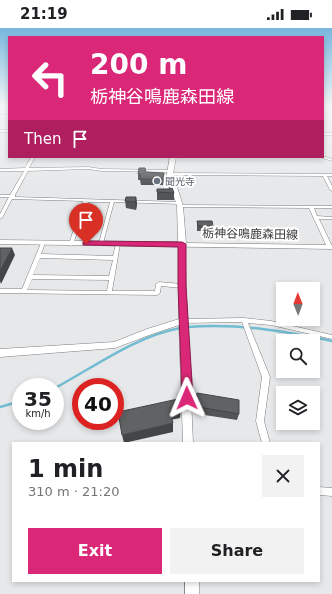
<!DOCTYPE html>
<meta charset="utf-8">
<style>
:root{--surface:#fff;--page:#f2f2f2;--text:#202124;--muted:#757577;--accent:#db2777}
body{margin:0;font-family:"DejaVu Sans","Noto Sans JP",sans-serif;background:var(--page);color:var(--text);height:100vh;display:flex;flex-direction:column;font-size:15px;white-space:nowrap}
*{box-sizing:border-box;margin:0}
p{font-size:13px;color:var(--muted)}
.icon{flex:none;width:22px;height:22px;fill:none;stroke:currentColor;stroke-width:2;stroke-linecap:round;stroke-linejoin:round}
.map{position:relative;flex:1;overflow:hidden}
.drawer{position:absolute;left:12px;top:414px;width:308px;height:140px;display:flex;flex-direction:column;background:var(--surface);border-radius:0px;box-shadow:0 2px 6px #0003}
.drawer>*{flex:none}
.hud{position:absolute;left:8px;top:8px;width:316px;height:122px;border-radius:0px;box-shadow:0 2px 6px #0003;background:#db2777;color:#fff;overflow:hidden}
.needle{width:26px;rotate:359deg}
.fabs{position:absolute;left:276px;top:254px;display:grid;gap:8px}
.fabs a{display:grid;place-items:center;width:44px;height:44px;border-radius:0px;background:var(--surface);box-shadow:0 2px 6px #0003;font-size:20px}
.speed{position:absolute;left:12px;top:350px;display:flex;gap:8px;font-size:20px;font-weight:700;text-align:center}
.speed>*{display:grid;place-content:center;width:52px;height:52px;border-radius:50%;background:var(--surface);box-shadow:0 2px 6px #0003;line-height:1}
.speed small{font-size:10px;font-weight:400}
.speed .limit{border:6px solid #d22;background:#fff;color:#111}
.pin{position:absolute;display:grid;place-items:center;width:34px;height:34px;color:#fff;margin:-41px -17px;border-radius:50% 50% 50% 0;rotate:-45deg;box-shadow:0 0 4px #0007}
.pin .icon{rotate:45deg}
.me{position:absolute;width:44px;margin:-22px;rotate:359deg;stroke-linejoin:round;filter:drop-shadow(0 0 3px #0008)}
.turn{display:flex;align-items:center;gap:14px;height:84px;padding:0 16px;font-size:18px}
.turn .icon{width:52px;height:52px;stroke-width:2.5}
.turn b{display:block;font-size:28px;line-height:34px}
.then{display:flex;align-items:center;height:38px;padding:0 16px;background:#0003;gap:8px;font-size:15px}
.round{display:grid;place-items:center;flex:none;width:42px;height:42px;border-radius:0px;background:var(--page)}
.headline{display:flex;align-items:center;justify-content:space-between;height:68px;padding:0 16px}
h1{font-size:24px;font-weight:600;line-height:30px}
.button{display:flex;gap:8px;margin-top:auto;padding:8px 16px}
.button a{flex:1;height:46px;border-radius:0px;background:var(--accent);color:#fff;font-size:16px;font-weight:600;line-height:46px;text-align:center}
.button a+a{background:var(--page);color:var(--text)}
.status{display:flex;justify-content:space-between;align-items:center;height:28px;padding:0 20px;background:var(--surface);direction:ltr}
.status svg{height:11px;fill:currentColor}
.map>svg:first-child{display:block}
</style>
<div class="status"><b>21:19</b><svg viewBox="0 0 49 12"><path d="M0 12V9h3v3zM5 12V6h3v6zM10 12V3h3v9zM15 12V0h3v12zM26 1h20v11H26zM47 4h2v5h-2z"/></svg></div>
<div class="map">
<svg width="332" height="566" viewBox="0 0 332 566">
<rect width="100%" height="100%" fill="#e6e8ea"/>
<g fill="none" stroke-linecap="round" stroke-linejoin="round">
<path stroke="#71bcd2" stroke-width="1" d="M0,86H9"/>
<g stroke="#71bcd2" stroke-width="2.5">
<path d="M187,299C237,295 284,303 332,313"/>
<path d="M55,360C96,338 134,309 180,300"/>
<path d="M0,379L21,373"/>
</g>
<g stroke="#7c7e80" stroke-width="1">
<g id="minor">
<rect x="0" y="102" width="9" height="2"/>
<rect x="323" y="105" width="9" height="2"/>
<path d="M323,128L332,131V133L320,129H323Z"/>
<path d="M31,129H35L29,140L88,139L102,141L170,142L172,143L170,144L102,143L88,141L28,143L15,167V169L180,174L182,175L180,176L114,174L103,215L101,217L99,215L110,174H88L73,216L71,218L69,217V216L83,173L12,171L2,190L0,191V186L9,169H0V167H10L24,143H0V141L25,140Z"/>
<path d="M169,145L332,146V148H327L332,158V163L330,162L323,148L170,147L168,146Z"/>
<path d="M178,177L332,178V180H314L317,188L332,189V191H319L332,218V220L330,221L327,219L309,180L180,179H178Z"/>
<path d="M43,213L45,215L41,226L113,228L116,216L118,214L120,215V216L112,263H155L156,256L159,254L182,256L185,258L182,260L161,258L160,265L157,267L0,265V261H22L41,215ZM40,230L113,232L109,248L33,247ZM32,251L109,252L107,263L27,262Z"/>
<path d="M244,290L271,293L332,307V311L271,297L248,295L270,349L264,393L270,415H262L256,393L262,349L242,294L184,295H182L181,293L182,291H184Z"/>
<path d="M319,459L332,460V468L319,467Z"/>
</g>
</g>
<g stroke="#7c7e80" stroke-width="1">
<g id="tertiary">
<path d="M182,214L185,216L186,258L193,415H183L179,297L152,306L115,320L0,329V321L114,314L147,301L179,291V216Z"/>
<rect x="185" y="553" width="14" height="13"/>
</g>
</g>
<g stroke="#7c7e80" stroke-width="1">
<path id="secondary" d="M170,129H176L173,146L183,178L186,215L332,217V221L0,216V212L178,214L177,178L167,146Z"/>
</g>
<use href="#minor" fill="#fff" fill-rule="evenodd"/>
<use href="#tertiary" fill="#fff" fill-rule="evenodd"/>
<use href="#secondary" fill="#fff" fill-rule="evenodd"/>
</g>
<g fill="#535456">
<path d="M146,144L164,151L163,157H141L140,152H138V146Z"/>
<path d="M168,149L174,165V172H157V161H169L168,156Z"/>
<path d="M136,169L137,176L136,182L126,180L125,173Z"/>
<path d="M197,193L213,198V203H197Z"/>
<path d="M197,365L239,386L237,392L198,386V384L195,383Z"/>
</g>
<g fill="#444546">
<path d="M136,169L137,176L136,182L135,174Z"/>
<path d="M12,220L15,227L1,256L0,253V243Z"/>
<path d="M181,381L180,390L170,392V384Z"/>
<path d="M173,395V404L124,415L122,407Z"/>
</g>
<g fill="#616264" stroke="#444546">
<path d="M139,140H145L146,144L164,145L163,151H141L140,146H138Z"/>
<path d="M168,149L174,165L157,164V161H170Z"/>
<path d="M126,169H136L135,174L125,173Z"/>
<path d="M197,193H212L213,198H198Z"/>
<path d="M0,220H12L0,243Z"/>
<path d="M197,365L239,372V386L199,379V377L195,376Z"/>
<path d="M178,371L181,381L170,384L173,395L122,407L118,384Z"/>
</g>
<linearGradient id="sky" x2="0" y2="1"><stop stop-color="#78b7df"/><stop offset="0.5" stop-color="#f4f5f6"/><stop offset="1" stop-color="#f4f5f6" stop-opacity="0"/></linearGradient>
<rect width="332" height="158" fill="url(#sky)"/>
<path fill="#db2777" stroke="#8e194d" d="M86,213L182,214L186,216V258L193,370L191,373L187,375L183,373L182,370L178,258V219L83,217V214Z"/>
<circle fill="#6b7280" stroke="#fff" stroke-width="1.5" cx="157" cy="153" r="4"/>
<g text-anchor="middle" stroke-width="4" stroke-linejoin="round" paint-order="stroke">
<g font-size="10" fill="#5b616d" stroke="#fff" text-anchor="start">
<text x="165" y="157">聞光寺</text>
</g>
<g font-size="12" fill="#393a3b" stroke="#fff">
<text transform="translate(250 206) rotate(1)" y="4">栃神谷鳴鹿森田線</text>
</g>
</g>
</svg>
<div class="fabs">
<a><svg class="needle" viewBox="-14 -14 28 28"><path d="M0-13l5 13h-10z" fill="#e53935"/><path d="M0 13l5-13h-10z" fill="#757577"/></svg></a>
<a><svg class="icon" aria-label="search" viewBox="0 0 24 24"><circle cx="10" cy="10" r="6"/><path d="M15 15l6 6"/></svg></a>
<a><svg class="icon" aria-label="layers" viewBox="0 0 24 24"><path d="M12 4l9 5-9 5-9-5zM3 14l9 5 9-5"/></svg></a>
</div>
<div class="speed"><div>35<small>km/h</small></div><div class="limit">40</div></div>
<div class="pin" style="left:86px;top:216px;background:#d93025"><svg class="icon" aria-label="arrive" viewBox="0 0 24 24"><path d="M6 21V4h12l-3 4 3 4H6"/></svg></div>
<svg class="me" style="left:187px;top:370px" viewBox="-20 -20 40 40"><path d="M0-17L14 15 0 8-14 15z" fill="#db2777" stroke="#fff" stroke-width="4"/></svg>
<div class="hud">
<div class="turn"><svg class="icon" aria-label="left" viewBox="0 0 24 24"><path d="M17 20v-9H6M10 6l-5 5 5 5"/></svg><div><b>200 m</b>栃神谷鳴鹿森田線</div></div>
<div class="then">Then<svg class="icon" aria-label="arrive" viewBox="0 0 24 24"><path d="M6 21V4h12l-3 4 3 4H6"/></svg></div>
</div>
<section class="drawer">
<div class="headline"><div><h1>1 min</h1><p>310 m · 21:20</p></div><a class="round"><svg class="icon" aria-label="close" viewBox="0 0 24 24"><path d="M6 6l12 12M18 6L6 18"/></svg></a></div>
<div class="button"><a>Exit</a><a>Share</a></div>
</section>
</div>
